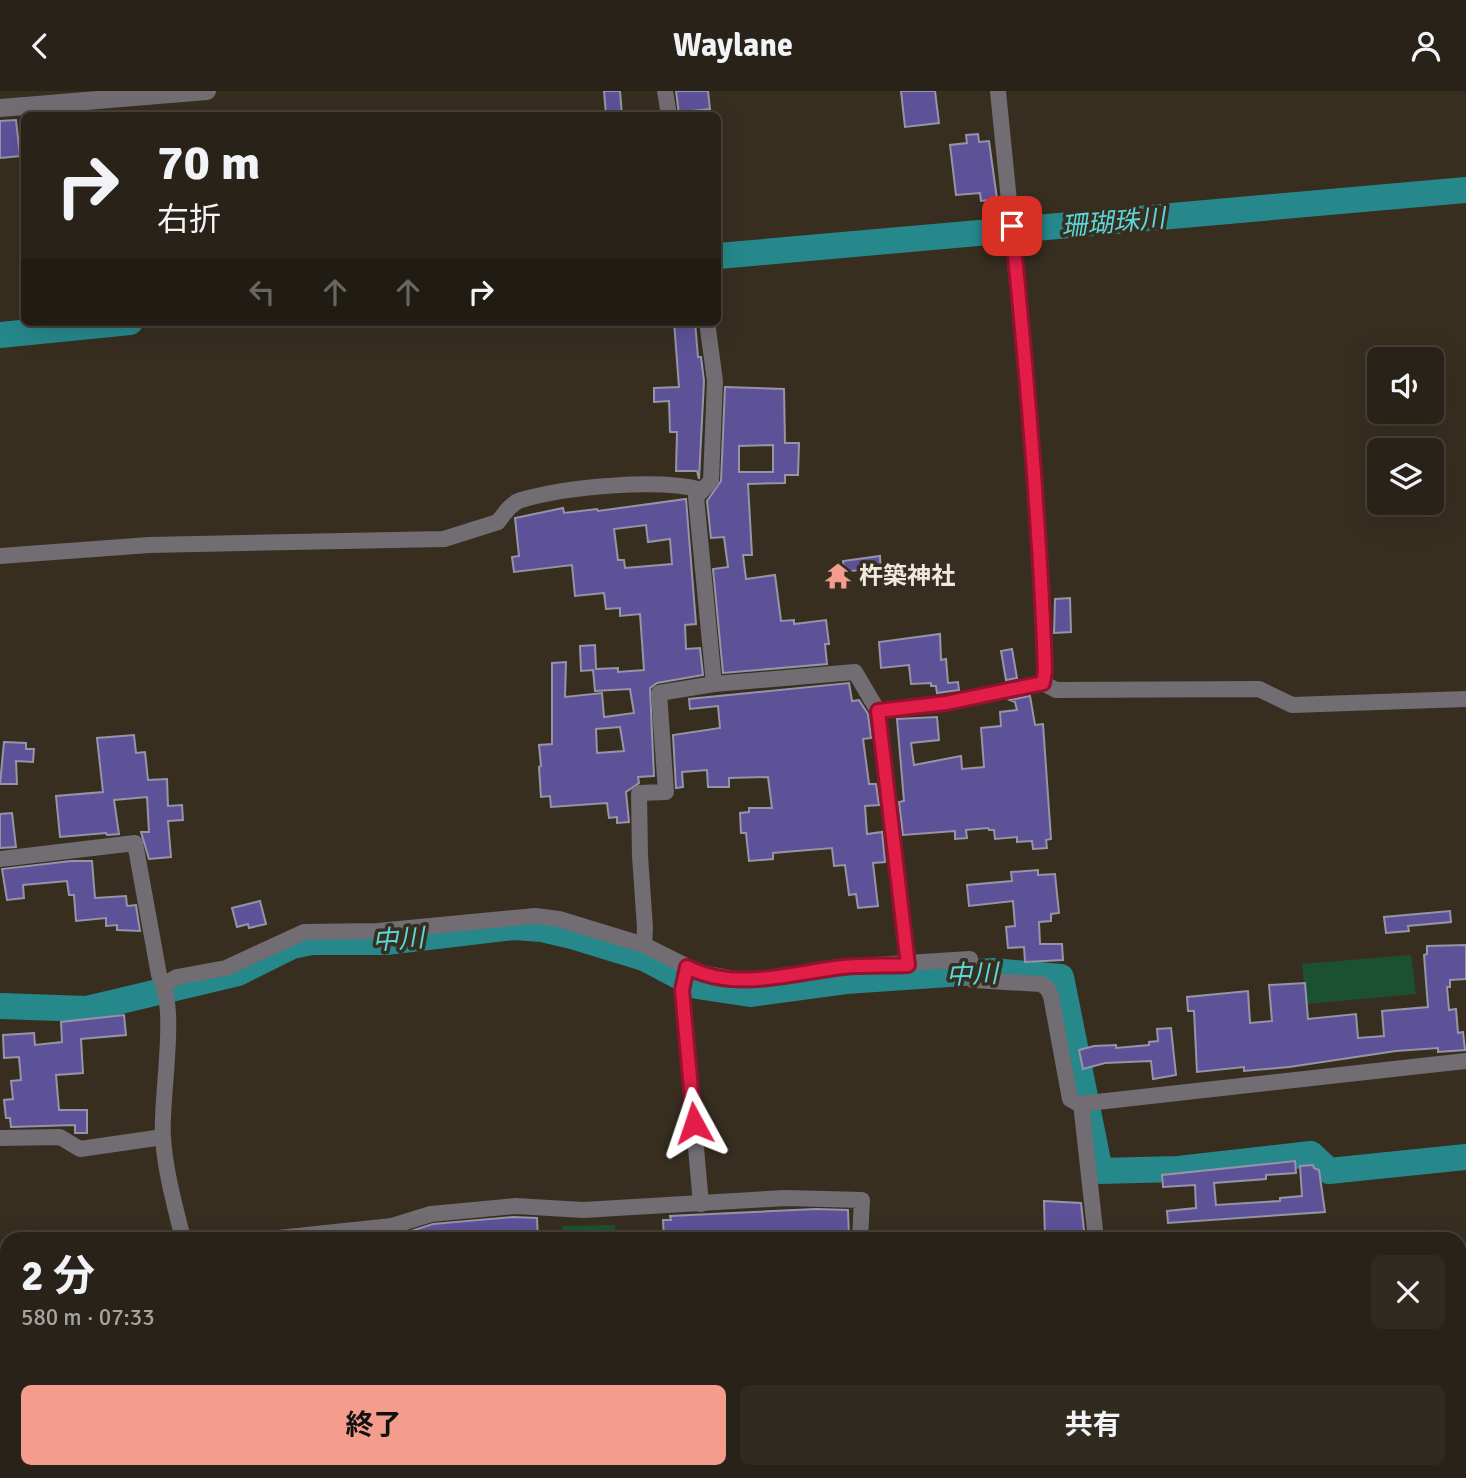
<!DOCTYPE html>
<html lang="ja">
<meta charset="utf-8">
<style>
:root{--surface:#292218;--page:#312a21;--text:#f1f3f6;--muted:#a5a4a2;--line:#453f37;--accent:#f49d8c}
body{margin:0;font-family:Signika,"Noto Sans JP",sans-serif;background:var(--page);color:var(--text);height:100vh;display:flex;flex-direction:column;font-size:26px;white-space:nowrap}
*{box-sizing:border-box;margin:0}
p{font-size:23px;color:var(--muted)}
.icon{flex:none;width:38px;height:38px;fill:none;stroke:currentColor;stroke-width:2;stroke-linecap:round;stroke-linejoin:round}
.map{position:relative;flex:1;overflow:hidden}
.drawer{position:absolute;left:0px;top:1141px;width:1466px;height:247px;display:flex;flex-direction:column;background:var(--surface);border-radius:21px 21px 0 0;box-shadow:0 7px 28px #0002,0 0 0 2px var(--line)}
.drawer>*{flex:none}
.guide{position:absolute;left:21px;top:21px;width:700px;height:214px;border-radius:10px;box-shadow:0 7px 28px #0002,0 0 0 2px var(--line);background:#292218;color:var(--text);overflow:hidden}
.controls{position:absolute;left:1367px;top:256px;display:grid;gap:14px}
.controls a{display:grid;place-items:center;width:77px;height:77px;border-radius:10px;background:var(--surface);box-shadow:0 7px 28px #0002,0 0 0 2px var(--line);font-size:35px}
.pin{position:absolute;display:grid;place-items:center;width:60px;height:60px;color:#fff;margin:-30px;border-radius:14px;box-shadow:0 4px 10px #0006}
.me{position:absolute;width:77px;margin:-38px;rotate:355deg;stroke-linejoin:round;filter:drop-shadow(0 0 5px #0008)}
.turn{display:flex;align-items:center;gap:24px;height:147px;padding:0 21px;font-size:32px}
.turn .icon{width:91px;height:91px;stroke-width:2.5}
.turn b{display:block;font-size:49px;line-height:60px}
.lanes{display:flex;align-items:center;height:66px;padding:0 21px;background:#0003;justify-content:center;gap:35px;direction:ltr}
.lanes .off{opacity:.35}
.round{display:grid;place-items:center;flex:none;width:74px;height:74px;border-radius:10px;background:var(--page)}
.overview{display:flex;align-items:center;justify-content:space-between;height:119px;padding:0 21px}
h1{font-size:42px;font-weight:700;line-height:52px}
.cta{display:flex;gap:14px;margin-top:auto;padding:14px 21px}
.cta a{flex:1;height:80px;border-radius:10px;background:var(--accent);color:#111;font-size:28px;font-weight:700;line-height:80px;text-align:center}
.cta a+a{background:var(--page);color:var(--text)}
header{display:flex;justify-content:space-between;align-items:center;height:91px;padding:0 21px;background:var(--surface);font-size:32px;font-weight:700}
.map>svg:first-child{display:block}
</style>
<header><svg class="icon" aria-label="back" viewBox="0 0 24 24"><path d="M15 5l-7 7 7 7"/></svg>Waylane<svg class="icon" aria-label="person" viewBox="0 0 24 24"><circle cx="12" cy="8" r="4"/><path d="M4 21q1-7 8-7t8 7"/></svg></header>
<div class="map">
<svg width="1466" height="1387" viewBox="0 0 1466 1387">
<rect width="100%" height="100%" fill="#372e20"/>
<g fill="#1b5131">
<path d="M1411,864L1416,903L1306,913L1302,873Z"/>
<path d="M615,1134L616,1148H562V1135Z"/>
</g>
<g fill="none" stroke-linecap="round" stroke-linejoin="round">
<g stroke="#26888b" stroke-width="4.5">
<path d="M413,1383L443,1381"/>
<path d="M377,1387L404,1384"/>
</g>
<g stroke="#26888b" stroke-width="26">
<path d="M718,165L1466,99"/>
<path d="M0,244L130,231"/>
<path d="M0,915L87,918L238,882L292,855L312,851H386L514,836L542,838L572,845L644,867L697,895L750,903L846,890L993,880L1061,886L1100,1080L1178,1078L1311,1063L1329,1080L1466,1066"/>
</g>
</g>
<g fill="#5d5298" stroke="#9694a7" stroke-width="2" fill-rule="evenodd">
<path d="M604,0H620L622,24H606Z"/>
<path d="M676,0H708L710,18L691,20L692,24H679Z"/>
<path d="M901,0H935L939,32L905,36Z"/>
<path d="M16,29L20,65L0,67V30Z"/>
<path d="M978,43L979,51L989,50L997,108L981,110L980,102L956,104L950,54L967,52L966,44Z"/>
<path d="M674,231H695L698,266H701L704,290L699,388L697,380H676L677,341H670L669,310L654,311V297L679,296Z"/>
<path d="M725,296L784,298L785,352H799L798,384H785V392L748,393L752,464H743L746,488L775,484L781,530L794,529V533L826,529L829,553H825L827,573L723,582L713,478L728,476L724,446L711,447L707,410L721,390ZM773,354V381H739V355Z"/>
<path d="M686,408L696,533L685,534L686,558L700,557L703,584L657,592L650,597L654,685L638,686L639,692L626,701L629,731L617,732V726L609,727L607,712L551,716L550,705L541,706L539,676L541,675L539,654L552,653V572L566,571L565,606L602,602L604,626L634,622L630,598L595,600L593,579L581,580L580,555L595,554L596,578L618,577V581L644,579L640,523L620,525V517L606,518L604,502L575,505L572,474L514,481L512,466L519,465L515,427L563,417L564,422L597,418L598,420ZM646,434L648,451L670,448L672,473L625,477L624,469H618L614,438ZM620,636L624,660L597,662L596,638Z"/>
<path d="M880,465L881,482L869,484L868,478L844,481L843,470Z"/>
<path d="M1070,507L1071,541L1054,542L1055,508Z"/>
<path d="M940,543L941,569L946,568L948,592L958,591L959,599L937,602L936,595H931V592L911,593L909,574L881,577L879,551Z"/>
<path d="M1012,558L1017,587L1006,589L1001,560Z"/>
<path d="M849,592L852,610L859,609L868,623L871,647L863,648L869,693H876L879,714L865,715L867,743L882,741L885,771L873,772L878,815L858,817L856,803L849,804L845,774L834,775L832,757L773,762V768L749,770L746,742H741L740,722L749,721V717H772L768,686L729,687V696H708L707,679L682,681L683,696L676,697L673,644L720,637L718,615L690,618L689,608Z"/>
<path d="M1030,605L1035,634L1043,633L1051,748L1046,749L1047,757L1033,758L1032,750L1017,751V746L995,748L994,739H989L988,737L966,739L967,747L955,748V740L903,744L899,711L904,710L897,628L937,626L939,649L911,652L914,674L961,665L962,678L984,676L981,637L1001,635L1000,621L1017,619L1015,611L1010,609Z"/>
<path d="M134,644L136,662L145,661L148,689L167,688L168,715L182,714L183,729L168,730L171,766L149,768L141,741H149L147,706L114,709L119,743L107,744L106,742L60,746L56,705L103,701L97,647Z"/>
<path d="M4,651L26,652V658H34L33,671L16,670L17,693H0Z"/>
<path d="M12,722L16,756L0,757V723Z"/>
<path d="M71,770H92L95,807L126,805L127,815L136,814L140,840L117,839V834L106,835V827L76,830L74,804H69L67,790L23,794L24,807L7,809L2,778Z"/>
<path d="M1038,779V784L1055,783L1059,822L1051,823V830L1039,831L1040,853H1062L1063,869L1025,871L1024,856L1008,857L1006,836L1015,835L1013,810L969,815L967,794L1012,790L1011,781Z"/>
<path d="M260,810L266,833L249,837L248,833L237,836L232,817Z"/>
<path d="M1450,820L1451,831L1408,835L1409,840L1386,842L1384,826Z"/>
<path d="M1466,854V888L1450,889V896H1447L1449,919L1456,918L1458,942L1463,941L1465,959L1438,961V957L1396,960L1289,976L1244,980V976L1197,981L1194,920H1188L1187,906L1248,900L1250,932L1272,930L1269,894L1305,892L1308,928L1356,923L1358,947L1384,945L1382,920L1428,916L1424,864L1427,863V855Z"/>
<path d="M124,924L126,944L81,948L83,982L56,984L59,1019H87V1042H75V1034L11,1036L10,1027H6L4,1009L13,1008L11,990L21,989L19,966L4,967L3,944L34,942L35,954L62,951L61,931Z"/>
<path d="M1171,937L1176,984L1153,988L1151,970L1105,972L1083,978L1079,959L1094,955L1116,954V957L1149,954V951L1158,950L1157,938Z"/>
<path d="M1295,1070L1296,1082L1266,1084V1088L1214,1092L1216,1114L1280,1110V1107L1302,1105L1300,1075L1313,1074L1314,1077L1319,1079L1325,1121L1168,1132L1167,1120L1196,1117L1195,1094L1163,1096L1162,1084Z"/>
<path d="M1044,1110L1081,1112L1085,1148H1045Z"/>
<path d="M816,1118L848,1119L849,1148H664L663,1129H671L670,1125Z"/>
<path d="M513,1126L537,1127L538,1148H516V1143L411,1148V1140L433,1133Z"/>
</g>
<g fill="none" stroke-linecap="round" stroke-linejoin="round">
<g stroke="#726c73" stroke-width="16">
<path d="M665,0L669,24"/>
<path d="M998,0C1017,193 1039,386 1045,580L1043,592"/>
<path d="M707,231L715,290L711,390L696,406L714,593"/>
<path d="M0,465L149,454L444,448L498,431C504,423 511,412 521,409C566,396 657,387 702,399"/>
<path d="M878,620L946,612L1043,592L1056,599L1259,598L1292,614L1466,608"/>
<path d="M0,768L135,752L159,884C179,915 160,1008 163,1046C165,1080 175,1115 183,1148"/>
<path d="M644,854L645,837L640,765L639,702L666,701L659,602L714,593L855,581L878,620L908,874"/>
<path d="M687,876L682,899L701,1113"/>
<path d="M165,893L177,886L226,877L304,841L378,840L535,825L559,828L644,854L700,882L748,890L844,876L970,868L973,889L1041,893L1047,897L1051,905L1070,1008L1079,1013L1466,970"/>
<path d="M1081,1012L1096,1148"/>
<path d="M0,1047L60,1046L80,1058L163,1046"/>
<path d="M269,1148L392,1135L431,1123L516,1115L583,1119L785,1107L862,1109L860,1148"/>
<path d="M200,1381V1387"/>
<path d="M409,1381L410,1387"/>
<path d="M609,1381V1387"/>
<path d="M1112,1381L1113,1387"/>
<path d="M470,1387L555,1381"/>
</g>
<path stroke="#726c73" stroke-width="18" d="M0,17L207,0"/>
</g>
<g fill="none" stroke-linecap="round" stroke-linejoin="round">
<g stroke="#92132f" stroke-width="18">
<path id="route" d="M694,1032L682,899L687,876C736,901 791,882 843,876C864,874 886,875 908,874L878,620L946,612L1043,592L1045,580C1040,432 1027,283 1012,135"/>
</g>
<use href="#route" stroke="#e11d48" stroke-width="12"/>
</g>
<defs>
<g id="temple-bare" transform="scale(2.1)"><path d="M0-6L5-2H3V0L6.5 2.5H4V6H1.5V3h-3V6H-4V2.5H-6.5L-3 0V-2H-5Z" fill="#f49d8c" stroke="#372e20" stroke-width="2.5" paint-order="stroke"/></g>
</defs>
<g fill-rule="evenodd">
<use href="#temple-bare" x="838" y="485"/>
</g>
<g text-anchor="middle" stroke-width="7" stroke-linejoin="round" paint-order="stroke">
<g font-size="24" font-weight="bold" fill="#efe9e0" stroke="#372e20" text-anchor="start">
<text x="859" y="493">杵築神社</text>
</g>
<g font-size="26" font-style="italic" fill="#59d7da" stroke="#372e20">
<text transform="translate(1113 131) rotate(-5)" y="9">珊瑚珠川</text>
<text transform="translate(398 848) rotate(-4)" y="9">中川</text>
<text transform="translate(972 883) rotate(-2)" y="9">中川</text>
</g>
</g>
</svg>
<div class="controls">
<a><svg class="icon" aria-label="sound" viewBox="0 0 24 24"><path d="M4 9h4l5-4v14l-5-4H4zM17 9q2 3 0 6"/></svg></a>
<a><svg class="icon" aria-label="layers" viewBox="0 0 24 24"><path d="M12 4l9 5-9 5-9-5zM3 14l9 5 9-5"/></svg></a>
</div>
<div class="pin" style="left:1012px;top:135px;background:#d93025"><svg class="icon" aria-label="arrive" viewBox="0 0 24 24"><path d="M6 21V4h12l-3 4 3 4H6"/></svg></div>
<svg class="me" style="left:694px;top:1032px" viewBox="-20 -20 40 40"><path d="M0-17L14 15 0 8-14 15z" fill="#e11d48" stroke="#fff" stroke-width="4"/></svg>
<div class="guide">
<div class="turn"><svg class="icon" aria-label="right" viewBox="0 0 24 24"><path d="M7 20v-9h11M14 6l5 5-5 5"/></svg><div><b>70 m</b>右折</div></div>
<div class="lanes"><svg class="icon off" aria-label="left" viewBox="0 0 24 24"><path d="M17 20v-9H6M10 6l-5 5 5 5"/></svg><svg class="icon off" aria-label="ahead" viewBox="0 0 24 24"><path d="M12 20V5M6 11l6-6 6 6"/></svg><svg class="icon off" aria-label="ahead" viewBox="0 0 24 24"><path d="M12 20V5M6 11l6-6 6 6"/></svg><svg class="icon" aria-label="right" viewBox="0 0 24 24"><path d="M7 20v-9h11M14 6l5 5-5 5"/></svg></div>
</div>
<section class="drawer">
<div class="overview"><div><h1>2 分</h1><p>580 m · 07:33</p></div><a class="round"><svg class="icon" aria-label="close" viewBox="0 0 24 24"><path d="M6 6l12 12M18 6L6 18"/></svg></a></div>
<div class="cta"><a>終了</a><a>共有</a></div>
</section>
</div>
